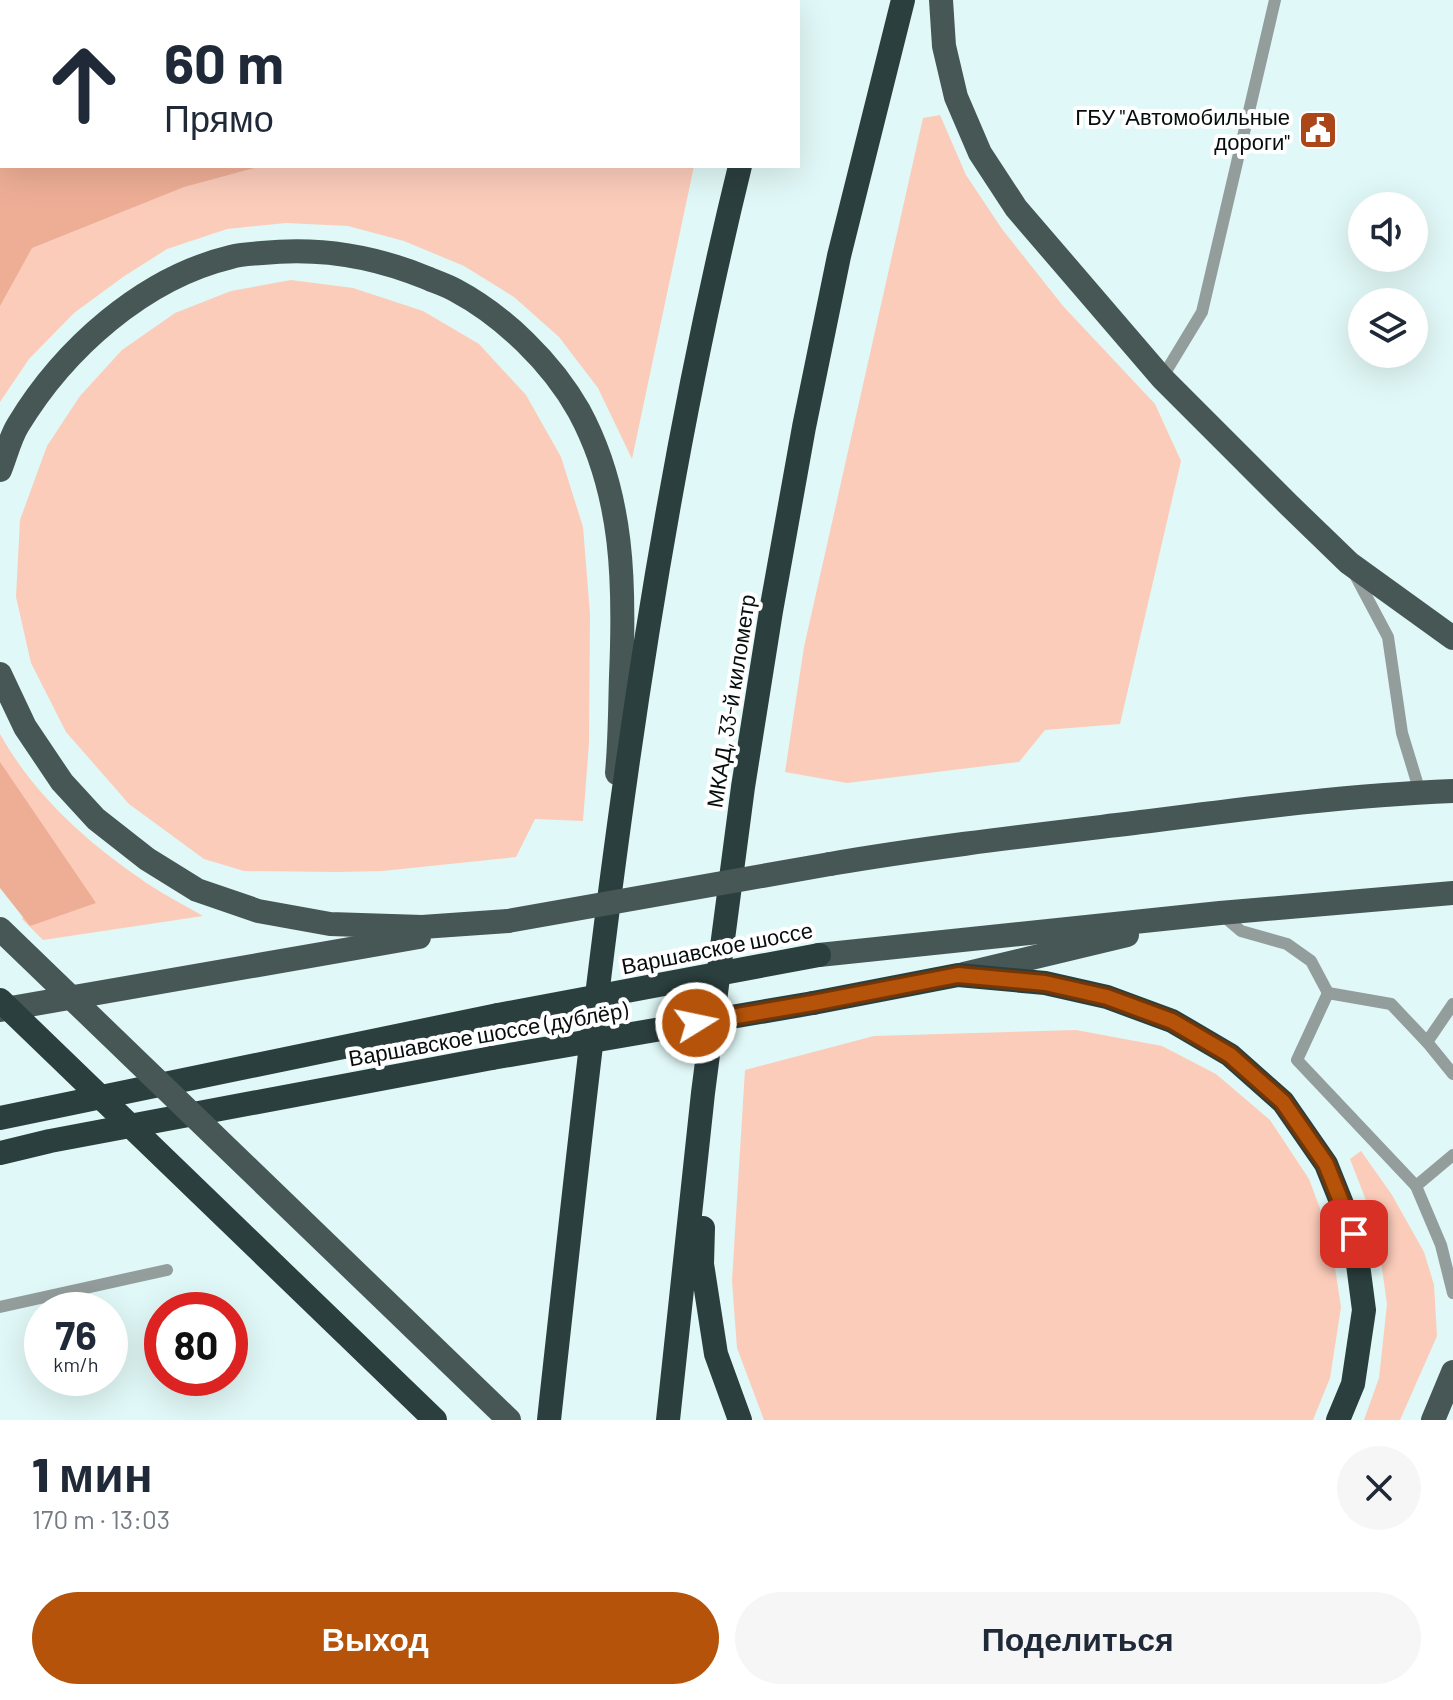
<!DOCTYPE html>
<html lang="ru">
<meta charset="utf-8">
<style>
:root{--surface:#fff;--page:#f6f6f7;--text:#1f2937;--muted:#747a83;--accent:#b45309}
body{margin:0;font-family:Barlow,sans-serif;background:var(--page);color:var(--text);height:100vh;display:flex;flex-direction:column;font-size:30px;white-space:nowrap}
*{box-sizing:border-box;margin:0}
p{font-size:26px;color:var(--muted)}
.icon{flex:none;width:44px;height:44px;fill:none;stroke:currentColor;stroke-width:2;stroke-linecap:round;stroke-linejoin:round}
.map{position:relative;height:1420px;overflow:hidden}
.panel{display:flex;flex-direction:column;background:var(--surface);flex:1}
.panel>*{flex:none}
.guide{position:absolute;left:0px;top:0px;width:800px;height:168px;box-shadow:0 8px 32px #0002;background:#fff;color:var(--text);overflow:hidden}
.buttons{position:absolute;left:1348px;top:192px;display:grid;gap:16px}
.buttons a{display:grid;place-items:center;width:80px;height:80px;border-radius:50%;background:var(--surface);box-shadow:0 8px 32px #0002;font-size:40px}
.speed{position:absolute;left:24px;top:1292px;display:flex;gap:16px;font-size:40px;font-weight:700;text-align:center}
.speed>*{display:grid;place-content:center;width:104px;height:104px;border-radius:50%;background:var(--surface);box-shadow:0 8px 32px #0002;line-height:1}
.speed small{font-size:20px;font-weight:400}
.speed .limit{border:12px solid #d22;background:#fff;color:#111}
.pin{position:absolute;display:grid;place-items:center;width:68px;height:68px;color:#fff;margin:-34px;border-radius:16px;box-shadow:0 4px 12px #0006}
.me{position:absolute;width:88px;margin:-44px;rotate:80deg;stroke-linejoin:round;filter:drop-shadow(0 0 6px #0008)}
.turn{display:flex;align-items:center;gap:28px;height:168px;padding:0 32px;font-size:36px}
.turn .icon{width:104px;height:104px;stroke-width:2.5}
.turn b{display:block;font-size:56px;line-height:68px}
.round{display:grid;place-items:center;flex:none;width:84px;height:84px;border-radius:42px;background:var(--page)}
.summary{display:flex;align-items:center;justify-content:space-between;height:136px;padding:0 32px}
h1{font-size:48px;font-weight:800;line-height:60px}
.primary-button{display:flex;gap:16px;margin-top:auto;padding:16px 32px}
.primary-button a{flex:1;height:92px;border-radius:48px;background:var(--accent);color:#fff;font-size:32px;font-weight:800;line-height:92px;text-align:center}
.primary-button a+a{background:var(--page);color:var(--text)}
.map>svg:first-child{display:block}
</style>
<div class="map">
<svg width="1453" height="1420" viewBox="0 0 1453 1420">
<rect width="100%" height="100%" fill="#e0f8f7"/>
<g fill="#fbccba">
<path d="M0,0H737V2H2V166H694L632,459L598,388L559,337L514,297L464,266L404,241L348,226L286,223L227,229L167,249L123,277L74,313L29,359L0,402Z"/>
<path d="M940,115L966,175L1002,229L1063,306L1155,404L1181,461L1120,724L1045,730L1019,762L847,783L785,772L804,647L923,118Z"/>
<path d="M291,280L353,288L423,311L479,344L526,395L561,457L583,527L590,614L589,743L583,821L535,819L516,857L382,871L337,872L244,871L204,859L129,804L66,732L31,663L16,597L20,520L47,446L80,396L122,350L175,313L231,291Z"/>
<path d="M0,734C33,793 83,839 138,877C158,892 181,903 203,916L43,940L22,919L38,894L0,826Z"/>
<path d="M1076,1030L1162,1046L1216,1074L1270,1120L1309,1179L1330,1235L1341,1307L1330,1378L1313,1420H764L737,1348L732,1281L745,1070L874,1036Z"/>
<path d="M1361,1151L1392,1195L1424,1252L1434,1285L1437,1336L1400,1420H1364L1379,1378L1387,1304L1376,1226L1350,1159Z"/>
</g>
<g fill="#eeae96">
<path d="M230,0H642V2H227Z"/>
<path d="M0,101H2V166H262L184,187L32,248L0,306Z"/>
<path d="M0,762L96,903L30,926L0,888Z"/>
</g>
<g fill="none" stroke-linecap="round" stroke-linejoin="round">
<g stroke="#939d9c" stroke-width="12">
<path d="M1162,378L1202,312L1275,0"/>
<path d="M1354,573L1388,637L1402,733L1420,792"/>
<path d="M1220,913L1241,931L1287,944L1311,961L1328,993"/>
<path d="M1328,993L1297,1060L1416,1186L1453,1155"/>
<path d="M1328,993L1391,1004L1427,1042L1453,1074"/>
<path d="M1427,1042L1453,1004"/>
<path d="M1416,1186L1441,1245L1453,1293"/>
<path d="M0,1307L167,1270"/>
</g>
<g stroke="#465756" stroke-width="24">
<path d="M941,0L944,46L956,97L980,153L1016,208L1162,378L1289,505L1349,563L1453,638"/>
<path d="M0,470C6,455 10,438 18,425C64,349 143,278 231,257C241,254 252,254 262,253C318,247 374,256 427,278C436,282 446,285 455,290C504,316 552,363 579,411C624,494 625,585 621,676C620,709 620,741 617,773"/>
<path d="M0,674L25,727L62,782L96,819L147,859L197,890L258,911L330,924L422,927L508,921"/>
<path d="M830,864C935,846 1043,834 1150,821C1250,808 1352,795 1453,791"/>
<path d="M819,955L1220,913L1453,893"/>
<path d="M964,974L1127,935"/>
<path d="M0,1010L419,937"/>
<path d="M1433,1420L1453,1372"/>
</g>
<g stroke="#2b3f3e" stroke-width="24">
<path d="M781,2V0"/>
<path d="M813,1003L958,975L1045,983L1107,997L1172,1021L1230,1055L1283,1102L1326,1164L1354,1234L1364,1310L1353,1384L1338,1420"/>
<path d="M0,1118L498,1015"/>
<path d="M0,1153L50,1141L492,1058"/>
<path d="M703,1228L702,1264L716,1354L740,1420"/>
<path d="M549,1420C595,1000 639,577 740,166"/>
<path d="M668,1420L703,1093L723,939L743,787L771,611L804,427L839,256L903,0"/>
</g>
<g stroke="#465756" stroke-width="24">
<path d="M508,921L830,864"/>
<path d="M0,929L509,1420"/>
</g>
<g stroke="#2b3f3e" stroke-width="24">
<path d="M0,1000L435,1420"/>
<path d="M498,1015L819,955"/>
<path d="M492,1058L813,1003"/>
</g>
</g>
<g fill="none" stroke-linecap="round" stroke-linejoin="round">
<g stroke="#753606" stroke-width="20">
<path id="route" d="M696,1023L813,1003L958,975L1045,983L1107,997L1172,1021L1230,1055L1283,1102L1326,1164L1354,1234"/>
</g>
<use href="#route" stroke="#b45309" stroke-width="14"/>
</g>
<defs>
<g id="civic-square" transform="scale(2)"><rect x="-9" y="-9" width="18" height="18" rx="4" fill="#ab4619" stroke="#fff"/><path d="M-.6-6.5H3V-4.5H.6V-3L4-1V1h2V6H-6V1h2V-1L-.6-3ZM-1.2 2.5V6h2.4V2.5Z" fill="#fff"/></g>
</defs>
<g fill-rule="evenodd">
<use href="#civic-square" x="1318" y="130"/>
</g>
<g text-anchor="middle" stroke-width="8" stroke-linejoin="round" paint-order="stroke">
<g font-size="22" fill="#060d0d" stroke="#fff" text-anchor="end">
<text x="1290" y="125">ГБУ "Автомобильные<tspan x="1290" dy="25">дороги"</tspan></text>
</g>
<g font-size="22" fill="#060d0d" stroke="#fff">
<text transform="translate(731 701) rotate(-81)" y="8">МКАД, 33-й километр</text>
<text transform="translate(717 948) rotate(-11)" y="8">Варшавское шоссе</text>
<text transform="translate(488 1034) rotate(-10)" y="8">Варшавское шоссе (дублёр)</text>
</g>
</g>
</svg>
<div class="buttons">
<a><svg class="icon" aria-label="sound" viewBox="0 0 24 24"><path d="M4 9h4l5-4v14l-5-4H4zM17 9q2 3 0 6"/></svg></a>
<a><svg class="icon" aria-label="layers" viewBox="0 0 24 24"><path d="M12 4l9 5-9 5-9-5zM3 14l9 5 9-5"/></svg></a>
</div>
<div class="speed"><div>76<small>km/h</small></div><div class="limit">80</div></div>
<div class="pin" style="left:1354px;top:1234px;background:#d93025"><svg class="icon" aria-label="arrive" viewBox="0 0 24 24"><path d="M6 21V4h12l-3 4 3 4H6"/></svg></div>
<svg class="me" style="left:696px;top:1023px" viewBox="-20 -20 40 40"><circle r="17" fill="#b45309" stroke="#fff" stroke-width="3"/><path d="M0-11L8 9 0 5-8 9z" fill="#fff"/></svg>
<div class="guide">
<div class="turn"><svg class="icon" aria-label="ahead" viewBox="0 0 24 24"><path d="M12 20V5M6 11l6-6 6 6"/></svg><div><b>60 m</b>Прямо</div></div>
</div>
</div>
<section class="panel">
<div class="summary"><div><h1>1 мин</h1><p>170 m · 13:03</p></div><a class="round"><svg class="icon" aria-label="close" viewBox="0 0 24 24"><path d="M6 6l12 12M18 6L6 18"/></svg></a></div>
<div class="primary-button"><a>Выход</a><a>Поделиться</a></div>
</section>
